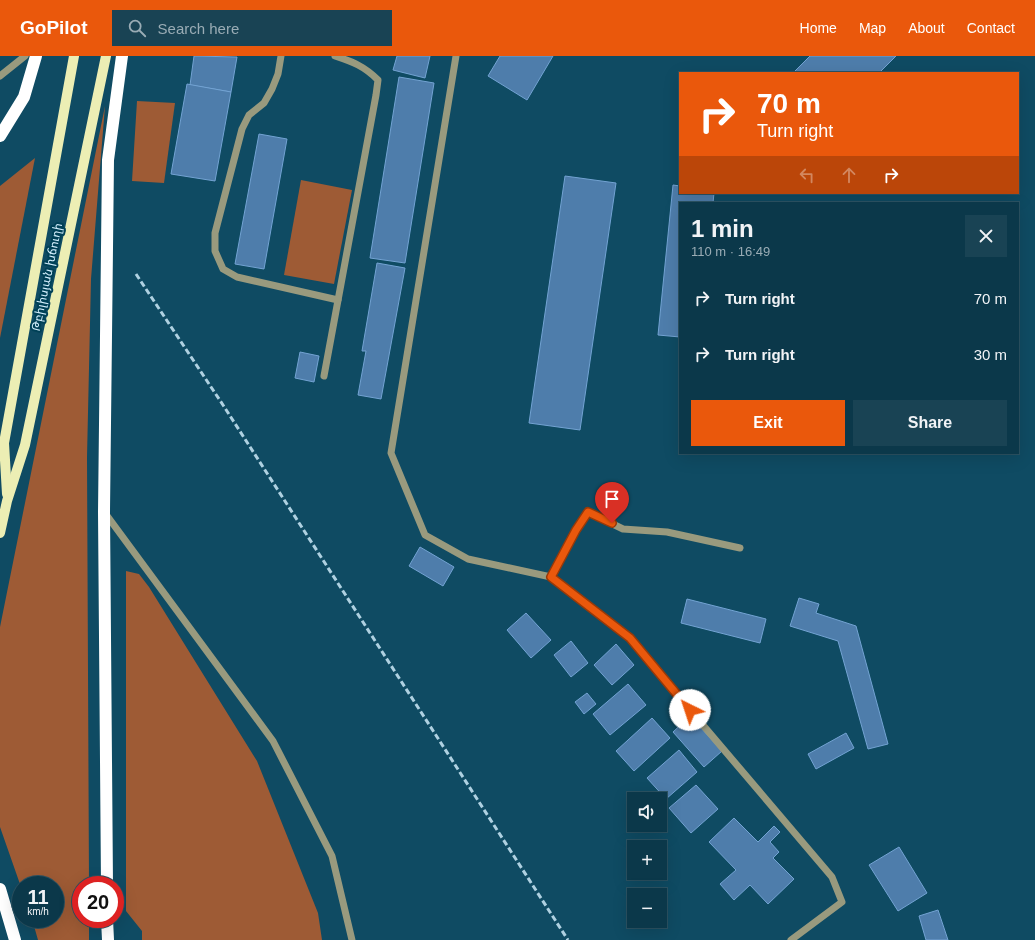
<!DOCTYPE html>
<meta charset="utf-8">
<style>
:root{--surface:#0b384a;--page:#194354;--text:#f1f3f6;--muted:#9aacb5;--line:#2b5262;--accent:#ea580c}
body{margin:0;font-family:Arial,"Noto Sans Armenian",sans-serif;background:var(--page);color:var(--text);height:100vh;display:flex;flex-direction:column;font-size:15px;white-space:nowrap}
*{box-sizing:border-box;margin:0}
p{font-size:13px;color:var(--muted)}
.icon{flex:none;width:22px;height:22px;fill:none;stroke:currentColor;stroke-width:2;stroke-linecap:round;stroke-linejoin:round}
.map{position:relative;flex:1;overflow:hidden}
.panel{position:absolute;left:679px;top:146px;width:340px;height:252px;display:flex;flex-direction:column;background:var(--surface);border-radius:0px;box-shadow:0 4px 16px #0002,0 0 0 1px var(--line)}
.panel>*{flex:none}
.top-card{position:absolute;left:679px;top:16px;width:340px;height:122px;border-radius:0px;box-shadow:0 4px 16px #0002,0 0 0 1px var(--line);background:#ea580c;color:#fff;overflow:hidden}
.controls{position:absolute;left:627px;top:736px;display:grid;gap:8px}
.controls a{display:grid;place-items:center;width:40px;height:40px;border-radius:0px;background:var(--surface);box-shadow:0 4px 16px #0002,0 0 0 1px var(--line);font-size:20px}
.speed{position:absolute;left:12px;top:820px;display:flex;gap:8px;font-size:20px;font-weight:700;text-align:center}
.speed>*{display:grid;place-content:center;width:52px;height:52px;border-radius:50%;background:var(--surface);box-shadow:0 4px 16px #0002,0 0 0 1px var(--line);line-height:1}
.speed small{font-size:10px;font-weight:400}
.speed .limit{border:6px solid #d22;background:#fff;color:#111}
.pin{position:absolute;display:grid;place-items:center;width:34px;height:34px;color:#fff;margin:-41px -17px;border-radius:50% 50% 50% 0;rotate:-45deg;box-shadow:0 0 4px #0007}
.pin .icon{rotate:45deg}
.me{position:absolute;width:44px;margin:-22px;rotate:319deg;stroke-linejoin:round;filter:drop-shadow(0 0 3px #0008)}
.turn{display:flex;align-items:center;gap:14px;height:84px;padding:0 12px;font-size:18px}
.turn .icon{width:52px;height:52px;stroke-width:2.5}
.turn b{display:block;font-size:28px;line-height:34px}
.lanes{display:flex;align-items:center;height:38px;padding:0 12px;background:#0003;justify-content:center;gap:20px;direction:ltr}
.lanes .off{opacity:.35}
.round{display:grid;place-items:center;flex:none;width:42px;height:42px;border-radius:0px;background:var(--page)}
.summary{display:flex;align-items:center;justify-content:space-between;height:68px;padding:0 12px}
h1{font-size:24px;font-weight:700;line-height:30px}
.action{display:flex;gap:8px;margin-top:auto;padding:8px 12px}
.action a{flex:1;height:46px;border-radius:0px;background:var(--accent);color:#fff;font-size:16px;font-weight:700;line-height:46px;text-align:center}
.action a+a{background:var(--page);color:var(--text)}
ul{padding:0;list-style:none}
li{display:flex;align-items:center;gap:12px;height:56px;padding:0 12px}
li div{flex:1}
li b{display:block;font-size:15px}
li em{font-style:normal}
header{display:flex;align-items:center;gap:24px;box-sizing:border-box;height:56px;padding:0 20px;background:var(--accent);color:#fff}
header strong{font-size:19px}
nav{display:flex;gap:22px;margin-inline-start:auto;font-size:14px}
.search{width:280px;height:36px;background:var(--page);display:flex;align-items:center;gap:10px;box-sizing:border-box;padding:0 14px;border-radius:0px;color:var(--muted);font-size:15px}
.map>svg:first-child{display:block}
</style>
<header>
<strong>GoPilot</strong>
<div class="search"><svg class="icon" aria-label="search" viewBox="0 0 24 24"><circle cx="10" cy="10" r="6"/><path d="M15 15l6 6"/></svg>Search here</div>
<nav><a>Home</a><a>Map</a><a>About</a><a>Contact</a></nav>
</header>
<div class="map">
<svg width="1035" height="884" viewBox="0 0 1035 884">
<rect width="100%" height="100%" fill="#0f4b63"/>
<g fill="#9e5b35">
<path d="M137,45L175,47L164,127L132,125Z"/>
<path d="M105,50L91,223L87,401L89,829H81V863H89V884H38L32,863H55V829H21V831L0,771V571Z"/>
<path d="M35,102L0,282V130Z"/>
<path d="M301,124L352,134L334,228L284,219Z"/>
<path d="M126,515L139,518L149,531L257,705L318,857L322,884H142V875L126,855Z"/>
</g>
<g fill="#4e7dab" stroke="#73a3d3">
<path d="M194,0L237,1L231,36L190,29Z"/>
<path d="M397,0H430L425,22L393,14Z"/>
<path d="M500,0H553L527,44L488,20Z"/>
<path d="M810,0H896L879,17H793Z"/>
<path d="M399,21L434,27L405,207L370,202Z"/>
<path d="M187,28L231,36L215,125L171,118Z"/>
<path d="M259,78L287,83L264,213L235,208Z"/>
<path d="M565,120L616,127L580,374L529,367Z"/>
<path d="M673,129L680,130V137H714L713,147H680V281L658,279Z"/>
<path d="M377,207L405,212L381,343L358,339L366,295H362Z"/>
<path d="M300,296L319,300L314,326L295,322Z"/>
<path d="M420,491L454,511L443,530L409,510Z"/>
<path d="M799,542L819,548L816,557L856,570L888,688L868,693L838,585L790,570Z"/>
<path d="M687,543L766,563L760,587L681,567Z"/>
<path d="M526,557L551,584L531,602L507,574Z"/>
<path d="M571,585L588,607L571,621L554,599Z"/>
<path d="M616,588L634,609L612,629L594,609Z"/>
<path d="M628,628L646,649L610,679L593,658Z"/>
<path d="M587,637L596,648L584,658L575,646Z"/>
<path d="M690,660L722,695L704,711L673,676Z"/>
<path d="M652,662L670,682L634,715L616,695Z"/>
<path d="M846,677L854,692L816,713L808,698Z"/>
<path d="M679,694L697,716L666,743L647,722Z"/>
<path d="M696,729L718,753L691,777L669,752Z"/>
<path d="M734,762L758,786L774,770L780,776L770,786L779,796L773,802L794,823L768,848L750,829L734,844L720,828L736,814L709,786Z"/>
<path d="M899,791L927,837L898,855L869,809Z"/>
<path d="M938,854L948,884H926L919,860Z"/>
</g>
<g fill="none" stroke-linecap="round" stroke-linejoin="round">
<g stroke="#999a7e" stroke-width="7">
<path d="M281,0L278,18L272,33L264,47L249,59L242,73L215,177V195L223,213L237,221L338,244"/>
<path d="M456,0L391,397L425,479L468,503L551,521L629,582L832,821L842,846L791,884"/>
<path d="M0,20L25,0"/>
<path d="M324,320L376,39L378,24C364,10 353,6 335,0"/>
<path d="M105,457L273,685L332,800L352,884"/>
<path d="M551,521L576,474L588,456L623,473L667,476L740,492"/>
</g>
<g stroke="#eceeb4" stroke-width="10">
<path d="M7,438L4,387L74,0"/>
<path d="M0,477L7,445L25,389L106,0"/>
</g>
<g stroke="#fff" stroke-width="12">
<path d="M0,80L24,41L36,0"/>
<path d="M107,829L104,456L108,104L122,0"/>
<path d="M0,833L15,884"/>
<path d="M107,863L108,884"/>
</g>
<path stroke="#afd1e1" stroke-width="3" stroke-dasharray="6 3" stroke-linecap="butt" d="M136,218L223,349L568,884"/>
</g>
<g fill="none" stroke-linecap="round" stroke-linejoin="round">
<g stroke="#983908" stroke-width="10">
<path id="route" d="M612,467L588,456L576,474L551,521L630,582L690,654"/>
</g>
<use href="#route" stroke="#ea580c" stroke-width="7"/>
</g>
<g text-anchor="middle" stroke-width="4" stroke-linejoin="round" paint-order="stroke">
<g font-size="12" fill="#d4f0fe" stroke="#004157">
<text transform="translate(47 221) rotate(-78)" y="4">Թբիլիսյան խճուղի</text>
</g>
</g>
</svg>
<div class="controls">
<a><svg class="icon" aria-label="sound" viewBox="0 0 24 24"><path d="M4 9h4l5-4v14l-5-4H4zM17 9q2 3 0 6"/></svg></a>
<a>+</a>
<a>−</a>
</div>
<div class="speed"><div>11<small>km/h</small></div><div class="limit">20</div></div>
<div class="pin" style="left:612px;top:467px;background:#d93025"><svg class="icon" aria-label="arrive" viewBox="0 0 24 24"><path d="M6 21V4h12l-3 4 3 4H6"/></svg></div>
<svg class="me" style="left:690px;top:654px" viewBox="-20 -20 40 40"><circle r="19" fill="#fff"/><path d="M0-13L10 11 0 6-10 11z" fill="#ea580c"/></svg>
<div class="top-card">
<div class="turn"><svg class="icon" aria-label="right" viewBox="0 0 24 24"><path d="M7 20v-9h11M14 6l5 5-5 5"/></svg><div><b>70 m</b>Turn right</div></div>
<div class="lanes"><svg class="icon off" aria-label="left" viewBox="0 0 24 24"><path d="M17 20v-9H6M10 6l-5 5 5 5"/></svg><svg class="icon off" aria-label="ahead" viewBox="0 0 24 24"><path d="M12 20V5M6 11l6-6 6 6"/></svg><svg class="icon" aria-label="right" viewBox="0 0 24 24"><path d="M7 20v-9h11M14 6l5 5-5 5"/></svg></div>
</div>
<section class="panel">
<div class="summary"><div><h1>1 min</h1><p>110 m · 16:49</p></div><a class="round"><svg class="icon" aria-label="close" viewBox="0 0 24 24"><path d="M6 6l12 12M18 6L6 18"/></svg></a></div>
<ul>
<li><svg class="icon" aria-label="right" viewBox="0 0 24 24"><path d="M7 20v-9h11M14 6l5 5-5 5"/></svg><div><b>Turn right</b></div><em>70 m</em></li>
<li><svg class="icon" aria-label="right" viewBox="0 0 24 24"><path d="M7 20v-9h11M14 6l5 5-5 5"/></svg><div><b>Turn right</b></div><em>30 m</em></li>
</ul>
<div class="action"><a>Exit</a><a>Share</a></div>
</section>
</div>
